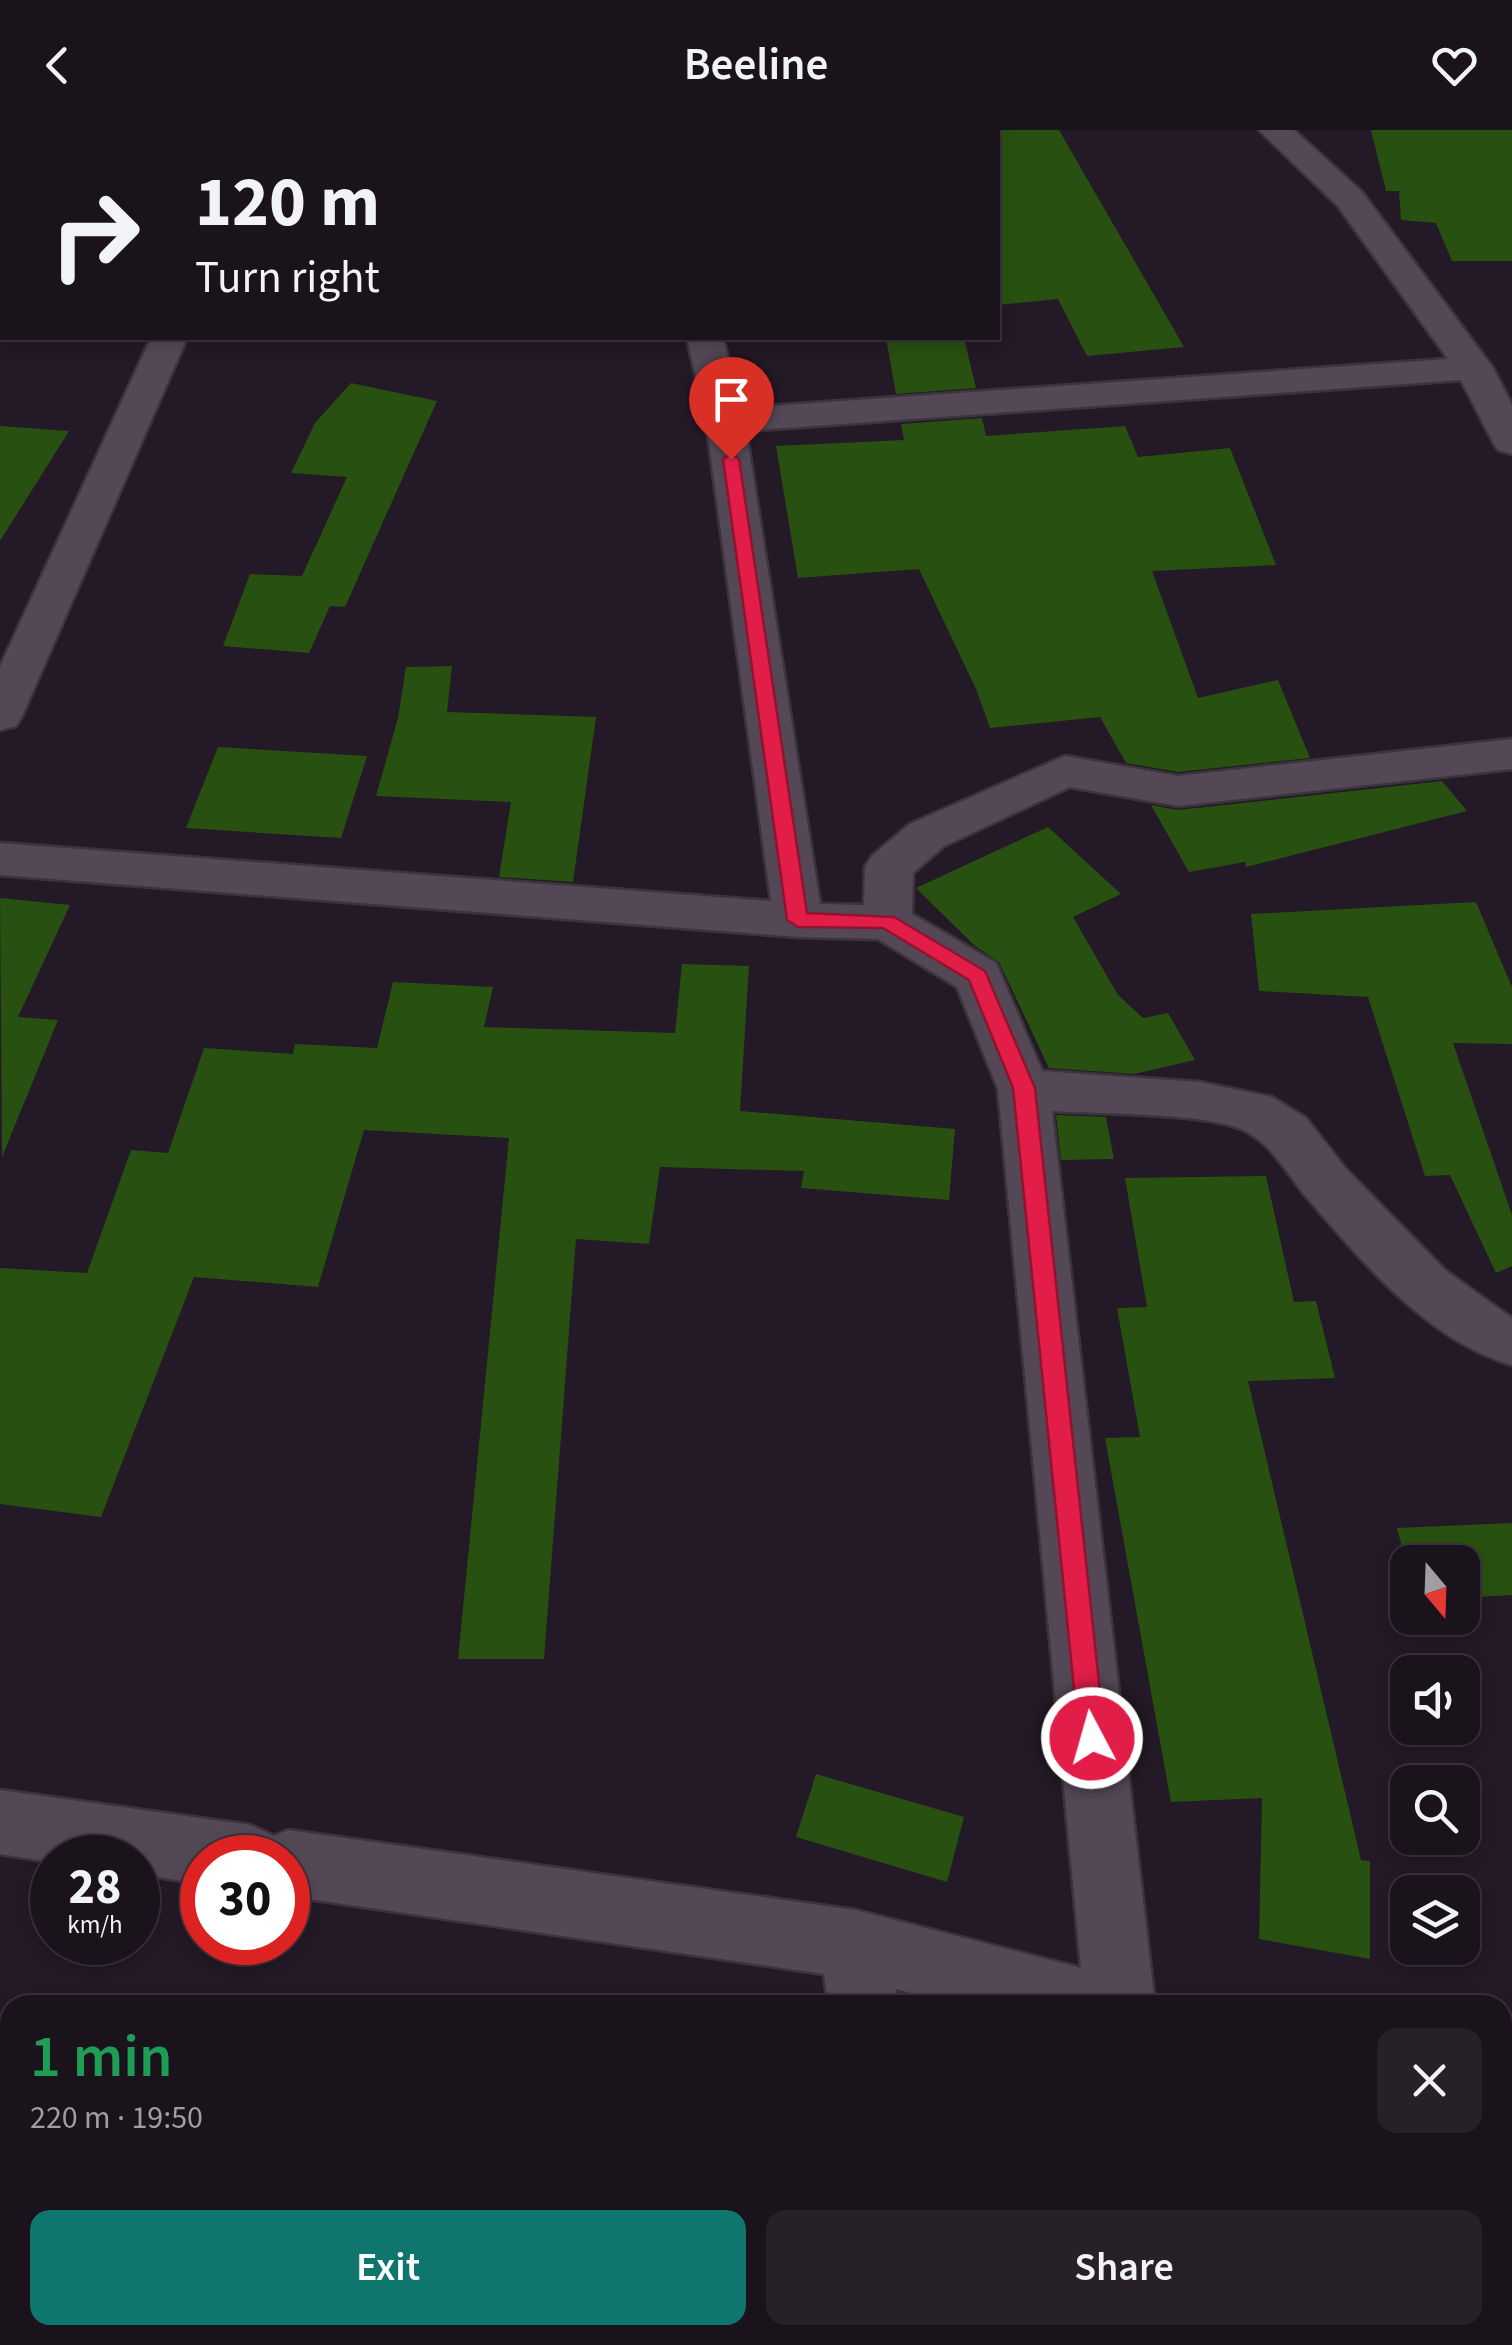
<!DOCTYPE html>
<meta charset="utf-8">
<style>
:root{--surface:#1b131c;--page:#282029;--text:#f1f3f6;--muted:#a09ea3;--line:#39323b;--accent:#0f766e}
body{margin:0;font-family:"Source Sans 3",sans-serif;background:var(--page);color:var(--text);height:100vh;display:flex;flex-direction:column;font-size:38px;white-space:nowrap}
*{box-sizing:border-box;margin:0}
p{font-size:32px;color:var(--muted)}
.icon{flex:none;width:55px;height:55px;fill:none;stroke:currentColor;stroke-width:2;stroke-linecap:round;stroke-linejoin:round}
.map{position:relative;flex:1;overflow:hidden}
.details{position:absolute;left:0px;top:1865px;width:1512px;height:350px;display:flex;flex-direction:column;background:var(--surface);border-radius:30px 30px 0 0;box-shadow:0 5px 15px #0003,0 0 0 2px var(--line)}
.details>*{flex:none}
.guide{position:absolute;left:0px;top:0px;width:1000px;height:210px;box-shadow:0 5px 15px #0003,0 0 0 2px var(--line);background:#1b131c;color:var(--text);overflow:hidden}
.needle{width:65px;rotate:161deg}
.fabs{position:absolute;left:1390px;top:1415px;display:grid;gap:20px}
.fabs a{display:grid;place-items:center;width:90px;height:90px;border-radius:20px;background:var(--surface);box-shadow:0 5px 15px #0003,0 0 0 2px var(--line);font-size:50px}
.speed{position:absolute;left:30px;top:1705px;display:flex;gap:20px;font-size:50px;font-weight:700;text-align:center}
.speed>*{display:grid;place-content:center;width:130px;height:130px;border-radius:50%;background:var(--surface);box-shadow:0 5px 15px #0003,0 0 0 2px var(--line);line-height:1}
.speed small{font-size:25px;font-weight:400}
.speed .limit{border:15px solid #d22;background:#fff;color:#111}
.pin{position:absolute;display:grid;place-items:center;width:85px;height:85px;color:#fff;margin:-102px -42px;border-radius:50% 50% 50% 0;rotate:-45deg;box-shadow:0 0 10px #0007}
.pin .icon{rotate:45deg}
.me{position:absolute;width:110px;margin:-55px;rotate:354deg;stroke-linejoin:round;filter:drop-shadow(0 0 8px #0008)}
.turn{display:flex;align-items:center;gap:35px;height:210px;padding:0 30px;font-size:45px}
.turn .icon{width:130px;height:130px;stroke-width:2.5}
.turn b{display:block;font-size:70px;line-height:85px}
.round{display:grid;place-items:center;flex:none;width:105px;height:105px;border-radius:20px;background:var(--page)}
.head{display:flex;align-items:center;justify-content:space-between;height:170px;padding:0 30px}
h1{font-size:60px;font-weight:600;line-height:75px;color:#1e9e55}
.button{display:flex;gap:20px;margin-top:auto;padding:20px 30px}
.button a{flex:1;height:115px;border-radius:20px;background:var(--accent);color:#fff;font-size:40px;font-weight:600;line-height:115px;text-align:center}
.button a+a{background:var(--page);color:var(--text)}
header{display:flex;justify-content:space-between;align-items:center;height:130px;padding:0 30px;background:var(--surface);font-size:45px;font-weight:600}
.map>svg:first-child{display:block}
</style>
<header><svg class="icon" aria-label="back" viewBox="0 0 24 24"><path d="M15 5l-7 7 7 7"/></svg>Beeline<svg class="icon" aria-label="heart" viewBox="0 0 24 24"><path d="M12 20l-8-8c-3-5 5-10 8-4 3-6 11-1 8 4z"/></svg></header>
<div class="map">
<svg width="1512" height="2215" viewBox="0 0 1512 2215">
<rect width="100%" height="100%" fill="#241926"/>
<g fill="#285010">
<path d="M998,0H1059L1184,217L1087,226L1058,169L998,175Z"/>
<path d="M1371,0H1512V131H1452L1436,93L1401,90L1399,61H1386Z"/>
<path d="M886,208H964L976,258L896,264Z"/>
<path d="M351,253L437,271L345,477L330,476L309,523L223,516L250,444L302,446L347,347L291,343L315,293Z"/>
<path d="M982,288L986,306L1125,296L1138,327L1230,318L1276,435L1152,441L1198,568L1278,550L1310,628L1178,642L1126,633L1100,587L990,598L976,559L919,439L798,448L776,316L904,310L901,294Z"/>
<path d="M0,296L69,301L0,411Z"/>
<path d="M452,536L447,582L596,587L573,752L499,747L511,672L376,666L398,588L406,537Z"/>
<path d="M218,617L367,626L341,708L186,698Z"/>
<path d="M1442,651L1467,681L1246,737L1245,732L1189,742L1151,675L1178,680Z"/>
<path d="M1048,697L1121,764L1073,787L1118,865L1143,888L1168,883L1195,930L1134,944L1049,938L999,832L975,816L916,758Z"/>
<path d="M0,768L70,775L18,887L58,890L2,1027Z"/>
<path d="M1476,772L1512,857V914L1453,913L1512,1085V1136L1496,1143L1450,1045L1425,1046L1368,867L1259,861L1251,784Z"/>
<path d="M682,834L749,836L740,981L955,999L949,1070L801,1058L804,1041L660,1037L649,1114L576,1109L544,1529H458L509,1008L364,1000L318,1157L194,1147L101,1387L0,1374V1138L87,1143L131,1020L168,1023L204,918L293,924L295,914L377,918L393,852L493,857L484,897L675,903Z"/>
<path d="M1056,985L1106,987L1114,1029L1061,1030Z"/>
<path d="M1266,1046L1294,1172L1316,1171L1335,1248L1248,1251L1361,1730L1370,1731V1829L1259,1809L1262,1668L1171,1672L1105,1308L1140,1307L1117,1178L1147,1177L1125,1048Z"/>
<path d="M1512,1393V1465L1462,1468V1432H1408V1440L1397,1398Z"/>
<path d="M816,1644L964,1687L947,1752L796,1707Z"/>
</g>
<g fill="none" stroke-linecap="round" stroke-linejoin="round">
<g stroke="#3b343d" stroke-width="5">
<g id="minor">
<rect x="181" y="0" width="32" height="2"/>
<path d="M640,0H672L673,2H641Z"/>
<path d="M1259,0H1294L1362,62L1493,238L1512,275V324L1498,320L1493,312L1461,250L746,301L820,774L864,775L865,737L872,726L910,694L1065,626L1178,646L1512,609V639L1178,676L1070,657L944,716L913,743L912,784L996,833L1042,941L1199,952L1272,967L1306,988L1346,1039L1446,1141L1512,1188V1235C1429,1211 1364,1134 1309,1070C1287,1045 1273,1013 1241,999C1204,983 1098,984 1052,981L1155,1875H955L896,1859L898,1875H828L824,1844L288,1766V1728H202V1754L138,1744V1728H52V1732L0,1724V1660L250,1695L274,1706L288,1700L855,1780L1081,1838L998,959L957,857L878,809L798,807L0,745V713L771,771L706,291L687,208H723L741,278L1448,229L1338,76Z"/>
<path d="M151,208H187L22,586L16,596L0,600V537Z"/>
<path d="M1502,1989L1512,1992V2066L1502,2063Z"/>
<rect x="851" y="2205" width="78" height="10"/>
</g>
</g>
<use href="#minor" fill="#544856" fill-rule="evenodd"/>
</g>
<path fill="#e11d48" stroke="#92132f" stroke-width="2.5" d="M731,324L739,329L807,783L894,787L985,841L1035,958L1105,1608L1102,1617L1092,1620L1082,1617L1079,1608L1013,958L969,850L883,798L798,797L787,790L723,329Z"/>
</svg>
<div class="fabs">
<a><svg class="needle" viewBox="-14 -14 28 28"><path d="M0-13l5 13h-10z" fill="#e53935"/><path d="M0 13l5-13h-10z" fill="#a09ea3"/></svg></a>
<a><svg class="icon" aria-label="sound" viewBox="0 0 24 24"><path d="M4 9h4l5-4v14l-5-4H4zM17 9q2 3 0 6"/></svg></a>
<a><svg class="icon" aria-label="search" viewBox="0 0 24 24"><circle cx="10" cy="10" r="6"/><path d="M15 15l6 6"/></svg></a>
<a><svg class="icon" aria-label="layers" viewBox="0 0 24 24"><path d="M12 4l9 5-9 5-9-5zM3 14l9 5 9-5"/></svg></a>
</div>
<div class="speed"><div>28<small>km/h</small></div><div class="limit">30</div></div>
<div class="pin" style="left:731px;top:329px;background:#d93025"><svg class="icon" aria-label="arrive" viewBox="0 0 24 24"><path d="M6 21V4h12l-3 4 3 4H6"/></svg></div>
<svg class="me" style="left:1092px;top:1608px" viewBox="-20 -20 40 40"><circle r="17" fill="#e11d48" stroke="#fff" stroke-width="3"/><path d="M0-11L8 9 0 5-8 9z" fill="#fff"/></svg>
<div class="guide">
<div class="turn"><svg class="icon" aria-label="right" viewBox="0 0 24 24"><path d="M7 20v-9h11M14 6l5 5-5 5"/></svg><div><b>120 m</b>Turn right</div></div>
</div>
<section class="details">
<div class="head"><div><h1>1 min</h1><p>220 m · 19:50</p></div><a class="round"><svg class="icon" aria-label="close" viewBox="0 0 24 24"><path d="M6 6l12 12M18 6L6 18"/></svg></a></div>
<div class="button"><a>Exit</a><a>Share</a></div>
</section>
</div>
